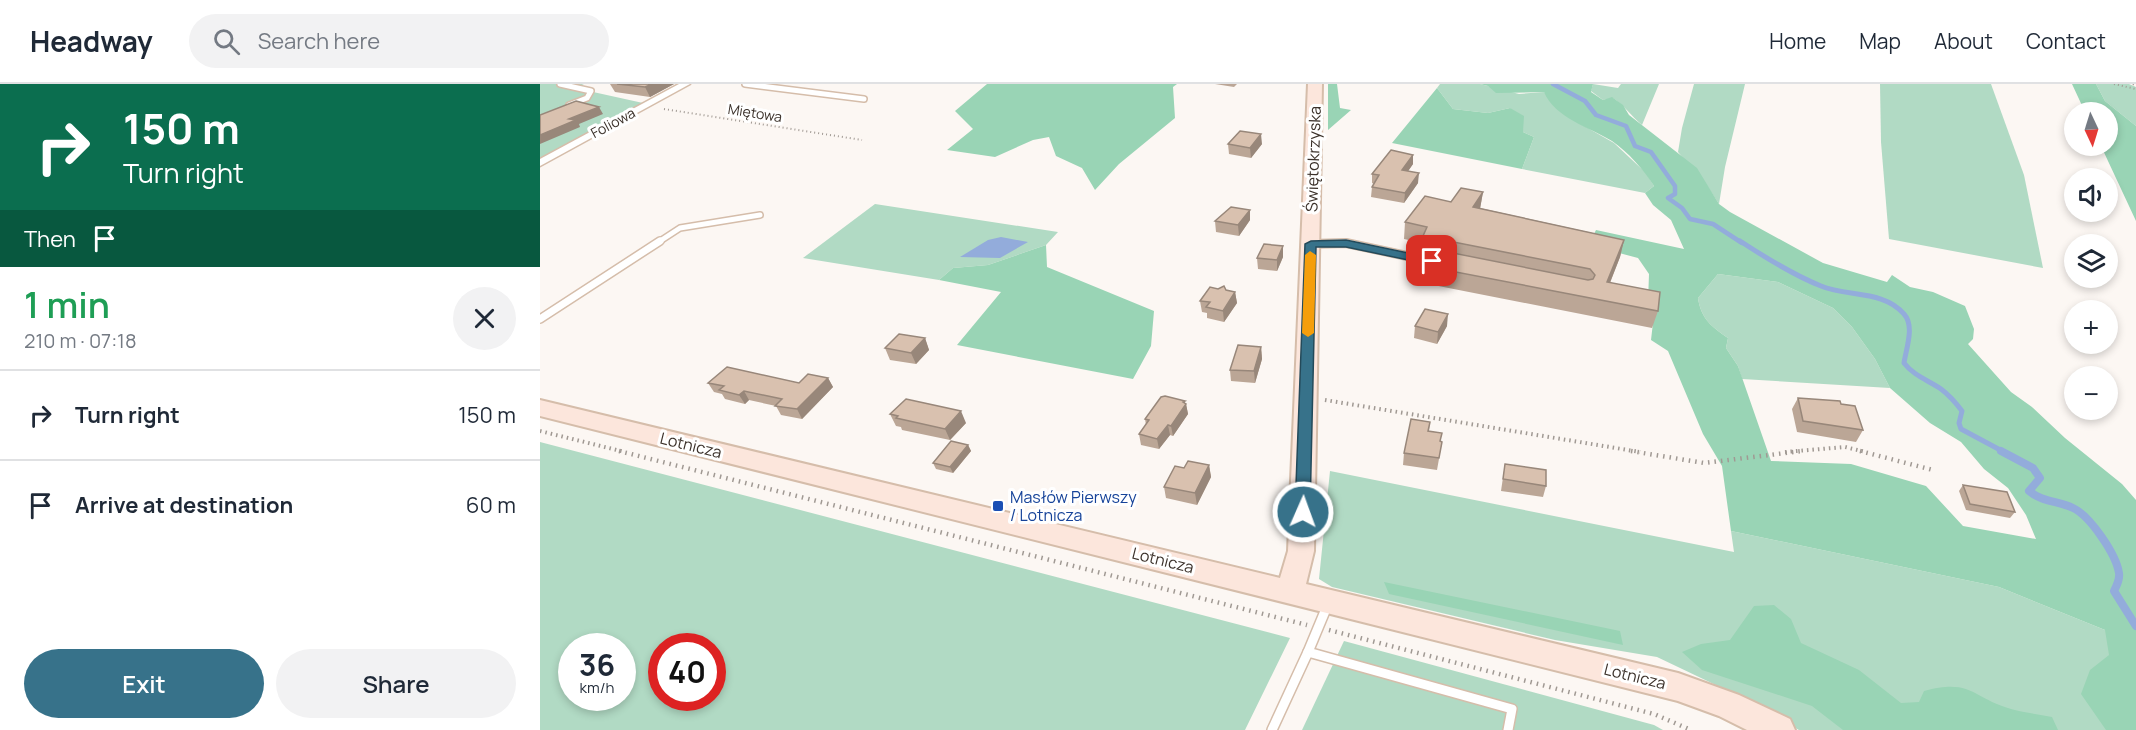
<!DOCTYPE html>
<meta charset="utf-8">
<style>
:root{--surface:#fff;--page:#f2f2f3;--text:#1f2937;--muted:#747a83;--line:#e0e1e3;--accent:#37728a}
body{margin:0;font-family:Manrope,sans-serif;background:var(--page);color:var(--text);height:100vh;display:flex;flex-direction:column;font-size:22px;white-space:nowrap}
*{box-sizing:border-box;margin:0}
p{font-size:20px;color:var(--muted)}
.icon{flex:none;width:33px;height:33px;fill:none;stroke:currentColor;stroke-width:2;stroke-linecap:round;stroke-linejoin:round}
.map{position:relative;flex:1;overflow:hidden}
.side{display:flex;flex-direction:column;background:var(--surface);width:540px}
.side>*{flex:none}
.hud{background:#0b6e4f;color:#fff;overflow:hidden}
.needle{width:39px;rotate:176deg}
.controls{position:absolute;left:1524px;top:18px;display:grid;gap:12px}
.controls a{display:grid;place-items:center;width:54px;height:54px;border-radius:50%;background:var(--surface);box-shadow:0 3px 9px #0003;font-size:30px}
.speed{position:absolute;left:18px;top:549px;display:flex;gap:12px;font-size:30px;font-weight:700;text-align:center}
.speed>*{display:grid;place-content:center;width:78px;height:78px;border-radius:50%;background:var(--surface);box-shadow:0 3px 9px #0003;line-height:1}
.speed small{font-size:15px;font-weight:400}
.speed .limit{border:9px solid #d22;background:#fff;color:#111}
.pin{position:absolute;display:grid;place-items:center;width:51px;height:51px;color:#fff;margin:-26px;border-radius:12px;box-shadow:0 3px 9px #0006}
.me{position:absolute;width:66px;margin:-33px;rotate:2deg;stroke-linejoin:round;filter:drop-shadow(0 0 4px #0008)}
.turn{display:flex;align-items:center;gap:21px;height:126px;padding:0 24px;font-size:27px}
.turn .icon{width:78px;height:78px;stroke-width:2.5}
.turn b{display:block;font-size:42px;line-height:51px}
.then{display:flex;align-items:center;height:57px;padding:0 24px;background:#0003;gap:12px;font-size:22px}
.round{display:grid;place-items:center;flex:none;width:63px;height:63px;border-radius:32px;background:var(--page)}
.overview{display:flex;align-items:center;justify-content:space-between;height:102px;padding:0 24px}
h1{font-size:36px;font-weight:600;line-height:45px;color:#1e9e55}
.cta{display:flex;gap:12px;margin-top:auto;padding:12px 24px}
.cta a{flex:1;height:69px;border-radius:36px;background:var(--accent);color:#fff;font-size:24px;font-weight:600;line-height:69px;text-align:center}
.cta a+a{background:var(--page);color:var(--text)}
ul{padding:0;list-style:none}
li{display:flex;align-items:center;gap:18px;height:90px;padding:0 24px;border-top:2px solid var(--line)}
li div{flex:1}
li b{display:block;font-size:22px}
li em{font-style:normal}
header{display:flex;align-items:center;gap:36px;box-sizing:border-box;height:84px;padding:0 30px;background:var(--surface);border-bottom:2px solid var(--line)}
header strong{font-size:28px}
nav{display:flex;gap:33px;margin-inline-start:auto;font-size:21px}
.search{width:420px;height:54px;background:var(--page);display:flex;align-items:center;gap:15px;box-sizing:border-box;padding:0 21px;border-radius:33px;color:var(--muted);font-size:22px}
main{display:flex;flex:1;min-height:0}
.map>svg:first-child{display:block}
</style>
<header>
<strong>Headway</strong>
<div class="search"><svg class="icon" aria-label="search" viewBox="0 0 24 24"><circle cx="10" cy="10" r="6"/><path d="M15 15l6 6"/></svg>Search here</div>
<nav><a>Home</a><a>Map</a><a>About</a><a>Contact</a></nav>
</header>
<main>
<section class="side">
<div class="hud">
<div class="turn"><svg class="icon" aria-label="right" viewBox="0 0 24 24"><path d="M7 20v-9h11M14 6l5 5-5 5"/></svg><div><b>150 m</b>Turn right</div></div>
<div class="then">Then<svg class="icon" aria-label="arrive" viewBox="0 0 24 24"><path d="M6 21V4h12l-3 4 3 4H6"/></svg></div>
</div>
<div class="overview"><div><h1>1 min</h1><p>210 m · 07:18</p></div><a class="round"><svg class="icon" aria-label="close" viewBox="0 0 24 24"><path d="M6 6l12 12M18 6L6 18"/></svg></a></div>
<ul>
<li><svg class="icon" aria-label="right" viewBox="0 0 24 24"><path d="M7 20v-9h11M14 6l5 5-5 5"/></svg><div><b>Turn right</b></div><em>150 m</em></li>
<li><svg class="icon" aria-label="arrive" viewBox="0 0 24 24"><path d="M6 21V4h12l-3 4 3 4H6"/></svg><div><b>Arrive at destination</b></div><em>60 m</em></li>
</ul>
<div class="cta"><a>Exit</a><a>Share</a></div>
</section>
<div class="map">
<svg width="1596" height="646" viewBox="0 0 1596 646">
<rect width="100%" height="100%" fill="#fcf7f3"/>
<g fill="#b1dac4" fill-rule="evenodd">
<path d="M0,0H44L35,4L103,19L0,74Z"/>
<path d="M900,0H940L979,10L1004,8L1030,34L1074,59L1106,89L1114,102L1105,109L982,85L994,53L983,48L970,24L948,29L913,25L897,4Z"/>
<path d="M1053,0L1078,4L1081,0H1119L1102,41C1091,32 1084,21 1073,14L1063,16L1051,7Z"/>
<path d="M1154,0H1205L1185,83L1179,120L1168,103L1138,68L1142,44Z"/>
<path d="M1340,0H1451L1484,91L1503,184L1349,155L1341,58Z"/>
<path d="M1556,0H1589L1596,3V42L1565,17Z"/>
<path d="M335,120L518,148L506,161L448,181L413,184L399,196L263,174Z"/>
<path d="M1178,190L1238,198L1293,224L1312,243L1335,275L1350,304L1202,295L1198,282L1186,264L1188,254C1172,243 1161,235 1158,214Z"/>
<path d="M0,358L750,554L705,646H0ZM32,562H82V614H32ZM122,562H172V614H122Z"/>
<path d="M790,387L1194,468L1191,447L1459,503L1565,546L1596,547V646H1259L1182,604L1117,573L1015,556L792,503L779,495Z"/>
<path d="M804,557L1114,641L1123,646H762Z"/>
</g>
<g fill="#99d4b5" fill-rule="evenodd">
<path d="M447,0H637L633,3L635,34L579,80L555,106L542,84L516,72L509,53L493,56L455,73L407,66L433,45L415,27Z"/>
<path d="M788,0H797L800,24L811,26L788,46Z"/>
<path d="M940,0H1053L1051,8L1063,16L1072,13L1083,21L1089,31L1157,84L1179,120L1190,128L1283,179L1347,198L1352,191L1370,203L1393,208L1425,222L1434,245L1433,255L1428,260L1471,308L1492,323L1525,354L1582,400L1596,416V646H1566L1541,610L1550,586L1569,571L1565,546L1459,503L1191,447L1182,382L1163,350L1128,267L1111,256L1114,230L1108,218L1109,190L1098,174L1064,165L1053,152L1056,146L1144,165L1131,136L1113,121L1105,109L1114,102C1104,86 1088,68 1072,57C1049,43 1015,34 1004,8L956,9L948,2ZM1178,190L1238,198L1293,224L1312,243L1335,275L1350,304L1390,339L1421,358L1444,385L1468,404L1486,431L1496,455L1423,442L1386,402L1311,380L1231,377L1198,282L1186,264L1188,254C1172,243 1161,235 1158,214Z"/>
<path d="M1532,0H1556L1565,17L1596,42V137L1561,62H1568V28H1545Z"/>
<path d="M897,4L913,25L948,29L970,24L984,32L983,48L994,53L982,85L852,59Z"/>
<path d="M506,161L507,183L614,227L611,262L593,295L417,261L461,208L399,196L413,184L448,181Z"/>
<path d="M844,498L1080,547L1083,561L849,510Z"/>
<path d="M1234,521L1251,535L1261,559L1319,586L1361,619L1379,618L1384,607C1432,594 1432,614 1471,625C1485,629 1499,630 1512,633L1518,646H1303L1272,622L1162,586L1142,568L1161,560L1190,556L1214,522Z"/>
</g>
<path fill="#93acdb" d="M461,153L488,158L460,174L420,173L448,156Z"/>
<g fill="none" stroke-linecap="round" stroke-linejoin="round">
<path stroke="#93acdb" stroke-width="4.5" d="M1013,0L1045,17L1056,31L1086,42L1095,62L1111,68L1135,102V110L1128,114L1142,124L1150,135L1173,140L1202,159"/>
<path stroke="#93acdb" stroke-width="5" d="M1200,157C1226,174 1253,191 1281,202C1307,213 1344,206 1364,230C1375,242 1366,265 1364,279C1374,292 1388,296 1401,305C1409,311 1416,319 1422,327L1419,339L1421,345L1464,368"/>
<path stroke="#93acdb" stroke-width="8" d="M1461,367L1493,384L1500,394L1489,407C1502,418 1518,417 1533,424C1550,432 1576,470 1579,489C1580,495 1577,501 1574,507L1596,542"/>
<g stroke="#d5bdaa" stroke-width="8">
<g id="lane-far2">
<path d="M20,0L51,7L47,14L29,21"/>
<path d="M205,0L324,15"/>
<path d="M117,159L140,144L220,131"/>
</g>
</g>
<g stroke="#d5bdaa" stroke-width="10">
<g id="lane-far1">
<path d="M770,160L806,159L881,175"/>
<path d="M0,235L120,157"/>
</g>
</g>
<g stroke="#d5bdaa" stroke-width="12">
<g id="lane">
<path d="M768,568L788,520"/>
<path d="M732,646L768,568L972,625L968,646"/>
</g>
</g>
<g stroke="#d5bdaa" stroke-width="3">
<path id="street" d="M139,0H150L0,82V75Z"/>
</g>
<g stroke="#d5bdaa" stroke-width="4">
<path id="secondary" d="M768,0H782L774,467L766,500L1138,589L1199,611L1250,635L1255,646H1207L1179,632L1138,617L0,332V316L740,494L748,467Z"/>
</g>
<g stroke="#a09993" stroke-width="2" stroke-dasharray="1 3" stroke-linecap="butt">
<path d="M1574,0L1596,5"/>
<path d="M1593,0L1596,2"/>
<path d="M124,25L322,56"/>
</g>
<g stroke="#a09993" stroke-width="4" stroke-dasharray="1.5 4" stroke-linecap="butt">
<path d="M785,316L1100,368"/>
<path d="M0,347L85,368"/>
<path d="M1245,368L1305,363L1326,368"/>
</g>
<g stroke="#a09993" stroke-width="4.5" stroke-dasharray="1.5 5" stroke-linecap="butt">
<path d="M79,367L767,541"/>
<path d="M1091,367L1164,379L1262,367"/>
<path d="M1320,367L1393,386"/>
<path d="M789,546L1114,630L1151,646"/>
</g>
<use href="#lane-far2" stroke="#fff" stroke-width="5"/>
<use href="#lane-far1" stroke="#fff" stroke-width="7"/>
<use href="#lane" stroke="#fff" stroke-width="9"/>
<use href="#street" fill="#fff" fill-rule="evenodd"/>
<use href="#secondary" fill="#fce6dc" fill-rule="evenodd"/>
</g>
<g fill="#bba696">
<path d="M70,0H134L110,13L75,8Z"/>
<path d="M675,0H697L694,3Z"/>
<path d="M688,60H722L711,74L689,70Z"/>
<path d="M873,71V80L868,87L878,99L864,119L831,113L832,103L834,100L832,99V90Z"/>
<path d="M943,108L940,124L1084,156L1080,173L1070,199L1118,227L1112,244L868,196L869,179L882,163V159L864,155L865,138L911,118Z"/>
<path d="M710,126V136L699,152L676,148L675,137Z"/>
<path d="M743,173L737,187L718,185L717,174Z"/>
<path d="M686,206L695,208L697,219L684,238L667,234V229L662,228L660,217Z"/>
<path d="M875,242H907L897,260L874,254Z"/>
<path d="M385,254L389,266L376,280L350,276L345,264Z"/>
<path d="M721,263L722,275L715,299L691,297L690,286Z"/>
<path d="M288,294L293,303L262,335L241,331L236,322L209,316L205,320L185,315L182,310L174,308L168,299H259Z"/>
<path d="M1258,314L1301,320L1323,346L1316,358L1257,348L1252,325Z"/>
<path d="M645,319L646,320L648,330L633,352L630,351L619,365L601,361L599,350L606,341L605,335Z"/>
<path d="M350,330L426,339L410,356L362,346L361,343L356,342Z"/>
<path d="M890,338L889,347L901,358H902L897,386L863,381L864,369Z"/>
<path d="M428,361L431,367L413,389L396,385L393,379Z"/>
<path d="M965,380L1006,402L1003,413L961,407Z"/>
<path d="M669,381L671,393L657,421L626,414L624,403L644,384Z"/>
<path d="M1423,401L1475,428L1470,434L1426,426L1419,407Z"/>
</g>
<g fill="#98877a">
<path d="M112,0H134L110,13L105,3Z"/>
<path d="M59,23L63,30L39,40L40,43L0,60V51L29,35Z"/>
<path d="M721,50L722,60L711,74L710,64Z"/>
<path d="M873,71V80L862,96V86Z"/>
<path d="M879,89L878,99L864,119L865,109Z"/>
<path d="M943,108L940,125L933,123Z"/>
<path d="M710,126V136L699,152L698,141Z"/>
<path d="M1084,156L1080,173L1063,216L1067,198Z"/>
<path d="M743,162V173L737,187V176Z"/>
<path d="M695,208L697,219L684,238L683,227Z"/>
<path d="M908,230L907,242L897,260L898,248Z"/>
<path d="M385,254L389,266L376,280L371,269Z"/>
<path d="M721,263L722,275L715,299L714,287Z"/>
<path d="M288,294L293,303L262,335L257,325Z"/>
<path d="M204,307L209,316L205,320L199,311Z"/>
<path d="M645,317V321L646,320L648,330L633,352L631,342Z"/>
<path d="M421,327L426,339L410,356L405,345Z"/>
<path d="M628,341L630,351L619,365L617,355Z"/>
<path d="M428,361L431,367L413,389L410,383Z"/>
<path d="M669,381L671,393L657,421L655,409Z"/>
</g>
<g fill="#d9c1af" stroke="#98877a" stroke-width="1.5">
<path d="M77,0H112L105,3Z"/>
<path d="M36,17L59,23L29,35L36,36L0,51V31Z"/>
<path d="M700,47L721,50L710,64L688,60Z"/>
<path d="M851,66L873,71L862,86L879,89L865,109L832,103L839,91L832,90Z"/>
<path d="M921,104L943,108L933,123L1084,156L1067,198L1120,208L1118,227L869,179L878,162L1048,196L1053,195L1055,191L1050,185L883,152L887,143L865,138L885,112L911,118Z"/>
<path d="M691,123L710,126L698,141L675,137Z"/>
<path d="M724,160L743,162L737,176L717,174Z"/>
<path d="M684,202L686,206L695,208L683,227L666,223L670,218L660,217L670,203L678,205Z"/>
<path d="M885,225L908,230L898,248L875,242Z"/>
<path d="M359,250L385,254L371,269L345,264Z"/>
<path d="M698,261L721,263L714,287L690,286Z"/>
<path d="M187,283L259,299L268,290L288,294L257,325L235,322L242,315L204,307L199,311L179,306L184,302L168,299Z"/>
<path d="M625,312L645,317L643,318L646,320L631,342L628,341L617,355L599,350L609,336L605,335L621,313Z"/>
<path d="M1258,314L1300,317L1301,320L1315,322L1323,346L1263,337Z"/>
<path d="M366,315L421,327L405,345L356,334L358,332L350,330Z"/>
<path d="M871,335L890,338L888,347L902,349L900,357L902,358L899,374L864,369Z"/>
<path d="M411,357L428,361L410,383L393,379Z"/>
<path d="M648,377L669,381L655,409L624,403L635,382L644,384Z"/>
<path d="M965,380L1006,386V402L963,395Z"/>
<path d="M1423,401L1467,408L1475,428L1430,420Z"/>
</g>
<path fill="#37728a" stroke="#244a5a" stroke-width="1.5" d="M806,156L892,174L898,177L892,181L806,163H776L770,428L768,432H757L755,428L765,160L771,157Z"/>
<path fill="#f59e0b" d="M770,167L776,171L774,249L768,253L762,249L765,171Z"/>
<rect fill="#1a4fb4" stroke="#fff" stroke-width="2" x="452" y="416" width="12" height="12" rx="3"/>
<g text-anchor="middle" stroke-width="6" stroke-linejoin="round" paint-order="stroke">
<g font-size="14" fill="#3b312a" stroke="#fff">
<text transform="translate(215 29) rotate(9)" y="5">Miętowa</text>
<text transform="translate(73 39) rotate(-28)" y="5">Foliowa</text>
</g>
<g font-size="16" fill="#3b312a" stroke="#fff">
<text transform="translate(773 75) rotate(-88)" y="6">Świętokrzyska</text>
<text transform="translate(151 361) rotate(14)" y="6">Lotnicza</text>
<text transform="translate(623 476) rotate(14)" y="6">Lotnicza</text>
<text transform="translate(1095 592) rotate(14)" y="6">Lotnicza</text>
</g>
<g font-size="16" fill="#164399" stroke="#fff" text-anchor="start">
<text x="470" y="419">Masłów Pierwszy<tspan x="470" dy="18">/ Lotnicza</tspan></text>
</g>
</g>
</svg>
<div class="controls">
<a><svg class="needle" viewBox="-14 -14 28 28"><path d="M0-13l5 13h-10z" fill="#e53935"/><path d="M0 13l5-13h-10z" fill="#747a83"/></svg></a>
<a><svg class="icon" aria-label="sound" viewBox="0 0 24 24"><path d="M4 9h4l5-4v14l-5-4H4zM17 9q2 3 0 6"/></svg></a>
<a><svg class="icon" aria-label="layers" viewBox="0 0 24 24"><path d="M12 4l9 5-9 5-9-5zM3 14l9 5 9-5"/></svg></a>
<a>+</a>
<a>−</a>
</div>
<div class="speed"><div>36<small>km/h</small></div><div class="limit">40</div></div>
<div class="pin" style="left:892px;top:177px;background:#d93025"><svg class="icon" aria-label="arrive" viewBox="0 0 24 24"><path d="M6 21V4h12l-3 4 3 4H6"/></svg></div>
<svg class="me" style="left:763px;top:428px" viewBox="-20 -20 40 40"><circle r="17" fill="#37728a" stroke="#fff" stroke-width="3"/><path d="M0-11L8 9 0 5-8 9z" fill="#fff"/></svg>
</div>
</main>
